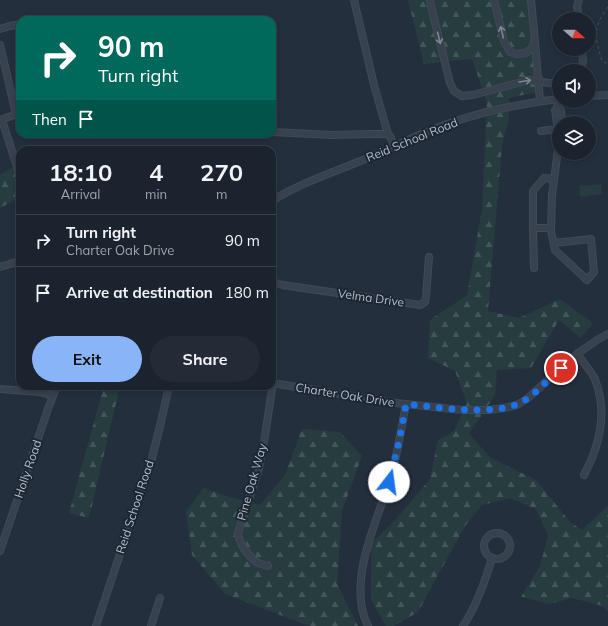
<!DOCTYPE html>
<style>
:root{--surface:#1b232e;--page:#242b36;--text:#f1f3f6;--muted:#a0a4aa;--line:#39404a;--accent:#8ab4f8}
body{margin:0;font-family:Mulish,sans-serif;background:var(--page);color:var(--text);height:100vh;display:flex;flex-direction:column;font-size:15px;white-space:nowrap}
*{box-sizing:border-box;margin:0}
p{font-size:13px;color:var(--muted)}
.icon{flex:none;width:22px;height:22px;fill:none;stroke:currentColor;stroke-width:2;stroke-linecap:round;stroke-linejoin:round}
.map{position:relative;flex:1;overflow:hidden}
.drawer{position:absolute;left:16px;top:146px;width:260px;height:244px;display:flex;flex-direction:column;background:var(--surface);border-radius:12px;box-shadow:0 2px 6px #0003,0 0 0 1px var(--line)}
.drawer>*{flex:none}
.guide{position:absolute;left:16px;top:16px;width:260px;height:122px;border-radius:12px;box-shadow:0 2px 6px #0003,0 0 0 1px var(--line);background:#00695c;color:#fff;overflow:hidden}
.needle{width:26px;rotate:111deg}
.controls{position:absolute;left:552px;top:12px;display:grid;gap:8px}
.controls a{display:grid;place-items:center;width:44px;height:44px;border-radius:50%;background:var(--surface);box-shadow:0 2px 6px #0003,0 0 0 1px var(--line);font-size:20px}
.pin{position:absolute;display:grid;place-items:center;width:34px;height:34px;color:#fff;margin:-17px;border:2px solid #fff;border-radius:50%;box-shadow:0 1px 4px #0007}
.me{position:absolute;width:44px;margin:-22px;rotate:15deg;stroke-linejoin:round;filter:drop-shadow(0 0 3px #0008)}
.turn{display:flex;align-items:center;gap:14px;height:84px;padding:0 16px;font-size:18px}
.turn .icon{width:52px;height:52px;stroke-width:2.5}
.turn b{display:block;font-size:28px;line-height:34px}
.then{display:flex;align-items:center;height:38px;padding:0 16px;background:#0003;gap:8px;font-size:15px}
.eta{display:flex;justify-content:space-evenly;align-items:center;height:68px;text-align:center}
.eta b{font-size:24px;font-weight:700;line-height:28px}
.primary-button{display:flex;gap:8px;margin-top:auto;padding:8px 16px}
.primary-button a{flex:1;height:46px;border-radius:24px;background:var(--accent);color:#111;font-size:16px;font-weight:700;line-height:46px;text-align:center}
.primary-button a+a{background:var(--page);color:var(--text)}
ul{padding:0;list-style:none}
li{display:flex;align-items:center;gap:12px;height:52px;padding:0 16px;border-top:1px solid var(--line)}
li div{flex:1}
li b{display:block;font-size:15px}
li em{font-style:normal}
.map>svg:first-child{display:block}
</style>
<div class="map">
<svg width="608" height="626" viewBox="0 0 608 626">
<defs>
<pattern id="forest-firs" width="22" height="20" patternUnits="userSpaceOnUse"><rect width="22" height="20" fill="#263c3f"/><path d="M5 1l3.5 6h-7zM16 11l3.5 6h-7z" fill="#435659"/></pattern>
</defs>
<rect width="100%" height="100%" fill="#242f3e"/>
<path fill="#263c3f" d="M601,184L602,194L580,197L579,186Z"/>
<g fill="url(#forest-firs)">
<path d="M408,0H528L537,92L509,98V117L502,145L488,311L519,318L560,299L593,323L581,338L559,320L531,368L497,370L495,395L469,434L491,458L536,480L570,522L582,530L608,506V612L603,606L572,598L549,604L521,597L540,566L548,536L536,509L510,498L482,505L465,526L418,612L394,626H386L371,600V544L397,518L430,479L438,440L454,431L467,403L455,371L428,358L430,320L467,295L482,209L487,103L472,59L424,64Z"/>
<path d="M20,163V197L0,208V175Z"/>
<path d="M104,386H120L89,518L69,513Z"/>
<path d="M302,429L340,432L362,456L342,511L337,584L358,626H309L225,594L192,555L186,512L203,488L223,495L260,505L285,475Z"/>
</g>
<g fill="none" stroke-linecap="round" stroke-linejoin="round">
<g stroke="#414a57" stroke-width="8">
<g id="minor">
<path d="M354,0L374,85L388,134"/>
<path d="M430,0L431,6L450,83L454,91L462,96L473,95L529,80L556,84L559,83"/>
<path d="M494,0L504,41L510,52L517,54L526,53L531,49L535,41L531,0"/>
<path d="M579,19L577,6L579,0"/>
<path d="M0,29L10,26L20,24"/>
<path d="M535,42L540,101"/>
<path d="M0,45L16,114"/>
<path d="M581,71L583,61L582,49"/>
<path d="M589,96L608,95"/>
<path d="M557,99L558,107L561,110L562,120L561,123"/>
<path d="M558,107L555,110L557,123L559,124"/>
<path d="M0,120L20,113"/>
<path d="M2,120L20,176"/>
<path d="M541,131L559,129"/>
<path d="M272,132L332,135L370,134H388L391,138L394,147"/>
<path d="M272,201C298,184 334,172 363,160C384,152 404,141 424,133C467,115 513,104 559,99"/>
<path d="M533,228L534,268"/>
<path d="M551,228H533V191L544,178L554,179"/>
<path d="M554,243L591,239L594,272L587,280L555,250L551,231L552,195L559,142"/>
<path d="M0,267L20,261"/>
<path d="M272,282L283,285L296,287L420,305L425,302L426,297L429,257"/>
<path d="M577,354C583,362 589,369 594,377C608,410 600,445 584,475"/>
<path d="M272,383L396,403L462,410H489L504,408L517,405L528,398L561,368L577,354L597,340L608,334"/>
<path d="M0,389L40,392L53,396"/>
<circle cx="497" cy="546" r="13"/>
<path d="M0,551L49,406L57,386"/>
<path d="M268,566C265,565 261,564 258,563C249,557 239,544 238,533L259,468L264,442L273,383"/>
<path d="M96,626L152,458L161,422L169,386"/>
<path d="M151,626L160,598"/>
<path d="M368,626C345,580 380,516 393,470C398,448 402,426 406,404"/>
<path d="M463,626C477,605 485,582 492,558"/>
</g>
</g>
<path stroke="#3f5557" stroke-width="1" stroke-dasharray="3 3" stroke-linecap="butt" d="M608,7C592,28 595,37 602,61L608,64"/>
<use href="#minor" stroke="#38414e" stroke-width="6"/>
</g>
<defs><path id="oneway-shaft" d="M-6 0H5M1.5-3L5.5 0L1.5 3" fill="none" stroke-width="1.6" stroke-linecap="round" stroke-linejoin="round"/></defs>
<g stroke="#7c8592">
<use href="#oneway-shaft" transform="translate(502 32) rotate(-103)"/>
<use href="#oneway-shaft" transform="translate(439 38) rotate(76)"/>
<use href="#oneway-shaft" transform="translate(525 81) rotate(-9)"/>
</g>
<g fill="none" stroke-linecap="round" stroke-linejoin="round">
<path stroke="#1a73e8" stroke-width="7" stroke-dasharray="0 12.6" d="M389,482L399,442L406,404C435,407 465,412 495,409C504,408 513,407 522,402C536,394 548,379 561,368"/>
</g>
<g text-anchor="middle" stroke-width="4" stroke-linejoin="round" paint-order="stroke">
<g font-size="12" fill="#b4bcc9" stroke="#1d2633">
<text transform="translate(412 140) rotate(-22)" y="4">Reid School Road</text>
<text transform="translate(371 298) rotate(8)" y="4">Velma Drive</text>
<text transform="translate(345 395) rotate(9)" y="4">Charter Oak Drive</text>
<text transform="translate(28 469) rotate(-71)" y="4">Holly Road</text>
<text transform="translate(252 482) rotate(-74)" y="4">Pine Oak Way</text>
<text transform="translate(135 507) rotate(-72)" y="4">Reid School Road</text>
</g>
</g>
</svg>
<div class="controls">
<a><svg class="needle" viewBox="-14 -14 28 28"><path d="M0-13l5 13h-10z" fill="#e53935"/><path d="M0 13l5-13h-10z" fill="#a0a4aa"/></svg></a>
<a><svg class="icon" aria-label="sound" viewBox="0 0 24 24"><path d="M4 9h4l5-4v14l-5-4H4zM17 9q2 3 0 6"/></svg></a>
<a><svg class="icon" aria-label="layers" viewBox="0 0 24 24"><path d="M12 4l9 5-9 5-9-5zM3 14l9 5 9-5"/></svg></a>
</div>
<div class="pin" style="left:561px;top:368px;background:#d93025"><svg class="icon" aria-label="arrive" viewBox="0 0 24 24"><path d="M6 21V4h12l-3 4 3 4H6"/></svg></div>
<svg class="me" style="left:389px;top:482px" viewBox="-20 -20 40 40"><circle r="19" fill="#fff"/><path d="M0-13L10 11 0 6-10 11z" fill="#1a73e8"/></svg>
<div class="guide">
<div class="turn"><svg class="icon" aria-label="right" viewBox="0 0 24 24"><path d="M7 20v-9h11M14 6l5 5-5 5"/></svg><div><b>90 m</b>Turn right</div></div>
<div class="then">Then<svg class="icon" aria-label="arrive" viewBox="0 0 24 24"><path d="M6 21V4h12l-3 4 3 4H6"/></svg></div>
</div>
<section class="drawer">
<div class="eta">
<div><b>18:10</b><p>Arrival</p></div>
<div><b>4</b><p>min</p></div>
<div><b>270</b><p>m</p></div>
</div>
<ul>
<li><svg class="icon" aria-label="right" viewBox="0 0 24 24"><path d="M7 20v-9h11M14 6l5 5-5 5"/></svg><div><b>Turn right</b><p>Charter Oak Drive</p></div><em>90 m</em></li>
<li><svg class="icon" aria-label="arrive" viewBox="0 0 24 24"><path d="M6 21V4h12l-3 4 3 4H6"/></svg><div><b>Arrive at destination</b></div><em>180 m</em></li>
</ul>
<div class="primary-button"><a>Exit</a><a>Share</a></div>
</section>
</div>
